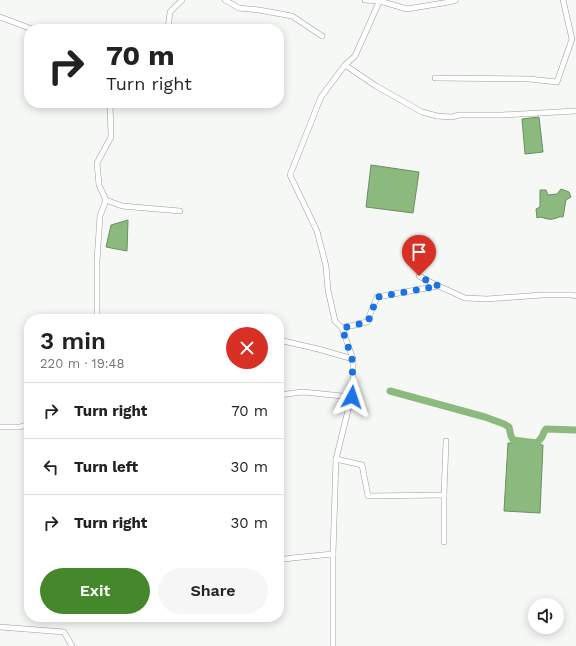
<!DOCTYPE html>
<meta charset="utf-8">
<style>
:root{--surface:#fff;--page:#f6f6f6;--text:#222;--muted:#767676;--line:#e0e0e0;--accent:#45882c}
body{margin:0;font-family:"Work Sans",sans-serif;background:var(--page);color:var(--text);height:100vh;display:flex;flex-direction:column;font-size:15px;white-space:nowrap}
*{box-sizing:border-box;margin:0}
p{font-size:13px;color:var(--muted)}
.icon{flex:none;width:22px;height:22px;fill:none;stroke:currentColor;stroke-width:2;stroke-linecap:round;stroke-linejoin:round}
.map{position:relative;flex:1;overflow:hidden}
.drawer{position:absolute;left:24px;top:314px;width:260px;height:308px;display:flex;flex-direction:column;background:var(--surface);border-radius:16px;box-shadow:0 2px 10px #0003}
.drawer>*{flex:none}
.guide{position:absolute;left:24px;top:24px;width:260px;height:84px;border-radius:16px;box-shadow:0 2px 10px #0003;background:#fff;color:var(--text);overflow:hidden}
.controls{position:absolute;left:528px;top:598px;display:grid;gap:8px}
.controls a{display:grid;place-items:center;width:36px;height:36px;border-radius:50%;background:var(--surface);box-shadow:0 2px 10px #0003;font-size:20px}
.pin{position:absolute;display:grid;place-items:center;width:34px;height:34px;color:#fff;margin:-41px -17px;border-radius:50% 50% 50% 0;rotate:-45deg;box-shadow:0 0 4px #0007}
.pin .icon{rotate:45deg}
.me{position:absolute;width:44px;margin:-22px;rotate:5deg;stroke-linejoin:round;filter:drop-shadow(0 0 3px #0008)}
.turn{display:flex;align-items:center;gap:14px;height:84px;padding:0 16px;font-size:18px}
.turn .icon{width:52px;height:52px;stroke-width:2.5}
.turn b{display:block;font-size:28px;line-height:34px}
.round{display:grid;place-items:center;flex:none;width:42px;height:42px;border-radius:21px;background:var(--page)}
.head{display:flex;align-items:center;justify-content:space-between;height:68px;padding:0 16px}
h1{font-size:24px;font-weight:600;line-height:30px}
.primary-button{display:flex;gap:8px;margin-top:auto;padding:8px 16px}
.primary-button a{flex:1;height:46px;border-radius:24px;background:var(--accent);color:#fff;font-size:16px;font-weight:600;line-height:46px;text-align:center}
.primary-button a+a{background:var(--page);color:var(--text)}
ul{padding:0;list-style:none}
li{display:flex;align-items:center;gap:12px;height:56px;padding:0 16px;border-top:1px solid var(--line)}
li div{flex:1}
li b{display:block;font-size:15px}
li em{font-style:normal}
.map>svg:first-child{display:block}
</style>
<div class="map">
<svg width="576" height="646" viewBox="0 0 576 646">
<rect width="100%" height="100%" fill="#f5f8f5"/>
<g fill="#8cba7e" stroke="#6c8d63">
<path d="M539,117L543,152L525,154L522,119Z"/>
<path d="M371,165L419,172L413,213L366,207Z"/>
<path d="M561,189L569,192L571,197L566,200L563,217C559,216 558,218 553,219C549,220 544,218 540,217L537,218L536,209L540,207V190H546L548,195L557,194Z"/>
<path d="M128,220L127,251L106,247L111,225Z"/>
<path d="M508,443L543,445L540,513L504,511Z"/>
</g>
<g fill="none" stroke-linecap="round" stroke-linejoin="round">
<path stroke="#8cba7e" stroke-width="7" d="M390,391L485,417L504,424L509,427L511,436L513,440L537,443L542,437L544,432L546,429L576,430"/>
<g stroke="#9b9d9b" stroke-width="6">
<g id="minor">
<path d="M225,0L239,8L259,10L292,16L322,36"/>
<path d="M365,0L380,1L407,9L449,2L456,0"/>
<path d="M0,17L32,29"/>
<path d="M168,29L170,12L182,0"/>
<path d="M345,65L376,86L422,112L437,116L452,117L459,115H502L576,111"/>
<path d="M435,78L529,79L557,82L572,39L563,0"/>
<path d="M110,103L111,137L97,163L99,185L106,200L122,206L180,211"/>
<path d="M419,276L432,283L465,298L487,299L542,295H572L576,296"/>
<path d="M97,317L144,319"/>
<path d="M97,319V261L100,216L106,200"/>
<path d="M342,328L367,322L377,297L438,286"/>
<path d="M279,340L318,349L353,359"/>
<path d="M279,395L303,392L352,397"/>
<path d="M0,427H20L29,424"/>
<path d="M336,459L362,465L368,496L444,495L446,441"/>
<path d="M444,495V542"/>
<path d="M279,560L292,558L333,554"/>
<path d="M0,627L64,632L72,646"/>
<path d="M333,646V554L336,459L353,390V359L342,328L335,321L328,290L326,266L317,231L290,175L321,97L345,65L355,56L380,0"/>
</g>
</g>
<use href="#minor" stroke="#fff" stroke-width="5"/>
</g>
<g fill="none" stroke-linecap="round" stroke-linejoin="round">
<path stroke="#1a73e8" stroke-width="7" stroke-dasharray="0 12.6" d="M352,397L353,390L352,359L342,328L368,322L377,297L439,286L432,283L419,276"/>
</g>
</svg>
<div class="controls">
<a><svg class="icon" aria-label="sound" viewBox="0 0 24 24"><path d="M4 9h4l5-4v14l-5-4H4zM17 9q2 3 0 6"/></svg></a>
</div>
<div class="pin" style="left:419px;top:276px;background:#d93025"><svg class="icon" aria-label="arrive" viewBox="0 0 24 24"><path d="M6 21V4h12l-3 4 3 4H6"/></svg></div>
<svg class="me" style="left:352px;top:397px" viewBox="-20 -20 40 40"><path d="M0-17L14 15 0 8-14 15z" fill="#1a73e8" stroke="#fff" stroke-width="4"/></svg>
<div class="guide">
<div class="turn"><svg class="icon" aria-label="right" viewBox="0 0 24 24"><path d="M7 20v-9h11M14 6l5 5-5 5"/></svg><div><b>70 m</b>Turn right</div></div>
</div>
<section class="drawer">
<div class="head"><div><h1>3 min</h1><p>220 m · 19:48</p></div><a class="round" style="background:#d93025;color:#fff"><svg class="icon" aria-label="close" viewBox="0 0 24 24"><path d="M6 6l12 12M18 6L6 18"/></svg></a></div>
<ul>
<li><svg class="icon" aria-label="right" viewBox="0 0 24 24"><path d="M7 20v-9h11M14 6l5 5-5 5"/></svg><div><b>Turn right</b></div><em>70 m</em></li>
<li><svg class="icon" aria-label="left" viewBox="0 0 24 24"><path d="M17 20v-9H6M10 6l-5 5 5 5"/></svg><div><b>Turn left</b></div><em>30 m</em></li>
<li><svg class="icon" aria-label="right" viewBox="0 0 24 24"><path d="M7 20v-9h11M14 6l5 5-5 5"/></svg><div><b>Turn right</b></div><em>30 m</em></li>
</ul>
<div class="primary-button"><a>Exit</a><a>Share</a></div>
</section>
</div>
